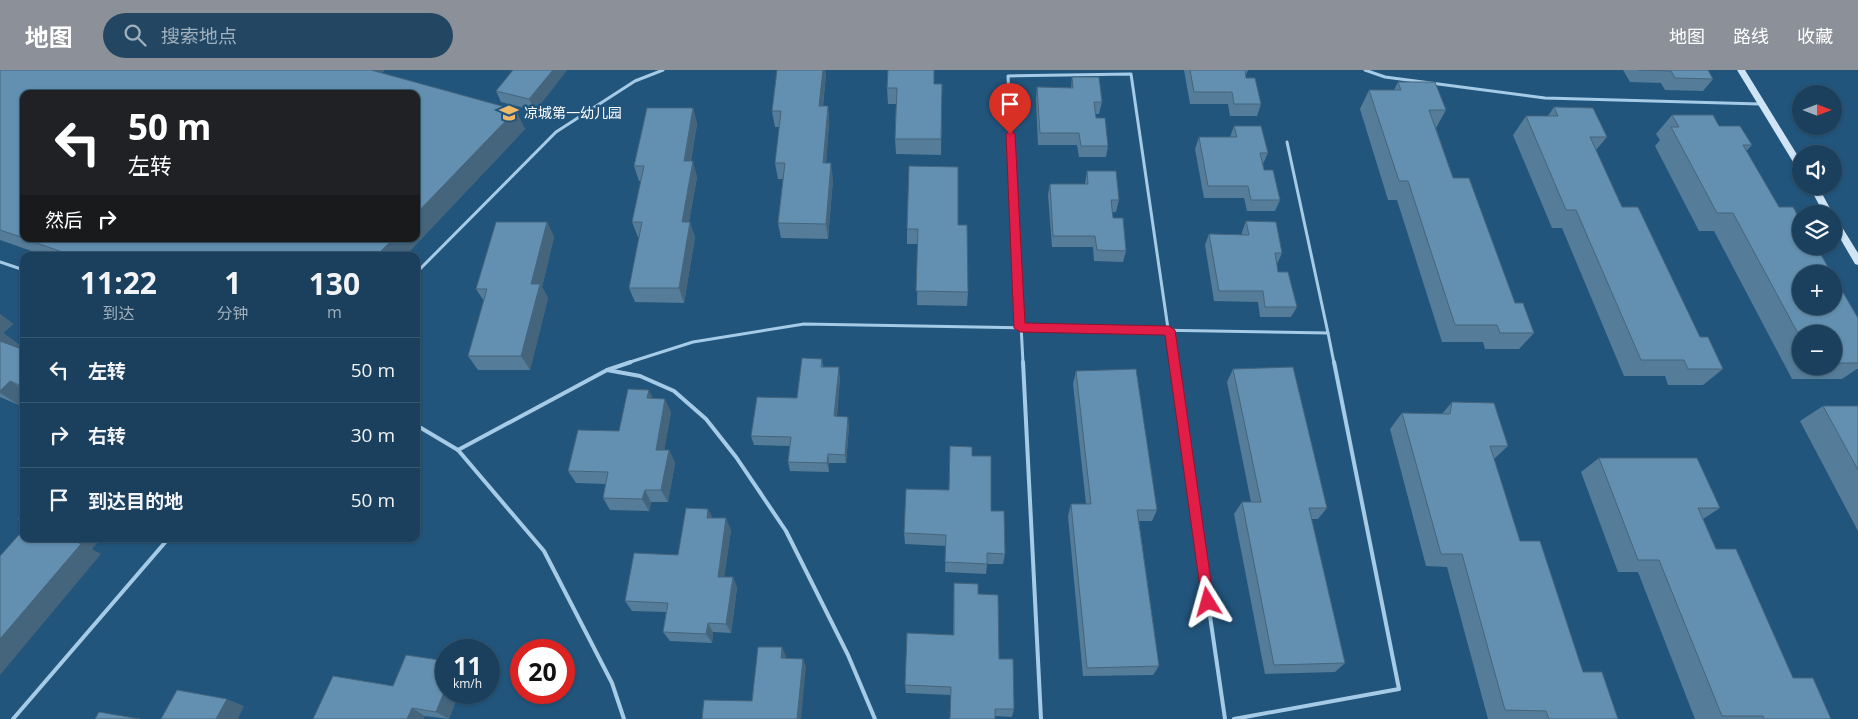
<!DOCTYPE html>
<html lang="zh">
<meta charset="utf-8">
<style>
:root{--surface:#1a405d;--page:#234763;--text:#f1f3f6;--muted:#9fafbc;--line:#385972;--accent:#8c9099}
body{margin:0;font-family:"Open Sans","Noto Sans SC",sans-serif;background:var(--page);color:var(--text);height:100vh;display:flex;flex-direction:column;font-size:19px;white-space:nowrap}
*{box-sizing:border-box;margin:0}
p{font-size:16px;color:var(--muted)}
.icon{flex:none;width:28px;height:28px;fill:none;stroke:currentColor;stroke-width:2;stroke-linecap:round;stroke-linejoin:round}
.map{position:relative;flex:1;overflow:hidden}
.sheet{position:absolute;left:20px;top:182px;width:400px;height:290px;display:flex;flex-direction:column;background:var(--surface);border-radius:10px;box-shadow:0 1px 4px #0004,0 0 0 1px var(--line)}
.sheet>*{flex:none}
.top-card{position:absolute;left:20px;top:20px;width:400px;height:152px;border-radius:10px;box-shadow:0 1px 4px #0004,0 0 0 1px var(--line);background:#202124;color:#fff;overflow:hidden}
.needle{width:32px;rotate:90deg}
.tools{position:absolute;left:1792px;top:15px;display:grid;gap:10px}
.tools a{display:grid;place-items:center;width:50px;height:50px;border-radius:50%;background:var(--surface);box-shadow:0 1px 4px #0004,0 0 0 1px var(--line);font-size:25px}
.speed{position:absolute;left:435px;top:569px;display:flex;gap:10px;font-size:25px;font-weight:700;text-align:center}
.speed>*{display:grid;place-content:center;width:65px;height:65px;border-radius:50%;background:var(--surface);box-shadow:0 1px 4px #0004,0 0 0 1px var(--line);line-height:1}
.speed small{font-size:12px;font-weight:400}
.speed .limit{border:8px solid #d22;background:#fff;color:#111}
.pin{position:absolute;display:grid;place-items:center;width:42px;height:42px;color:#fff;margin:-51px -21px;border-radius:50% 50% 50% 0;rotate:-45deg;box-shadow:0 0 5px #0007}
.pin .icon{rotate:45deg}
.me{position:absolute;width:55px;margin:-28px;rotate:352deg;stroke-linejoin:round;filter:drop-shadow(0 0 4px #0008)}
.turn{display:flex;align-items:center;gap:18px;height:105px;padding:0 25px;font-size:22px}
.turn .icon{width:65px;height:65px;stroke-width:2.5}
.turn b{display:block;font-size:35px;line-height:42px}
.then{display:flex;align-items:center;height:48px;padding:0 25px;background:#0003;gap:10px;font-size:19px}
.eta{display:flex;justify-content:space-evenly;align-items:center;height:85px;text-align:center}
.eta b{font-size:30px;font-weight:700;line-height:35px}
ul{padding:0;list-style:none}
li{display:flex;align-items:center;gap:15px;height:65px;padding:0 25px;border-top:1px solid var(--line)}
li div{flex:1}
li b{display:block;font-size:19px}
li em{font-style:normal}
header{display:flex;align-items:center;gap:30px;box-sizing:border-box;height:70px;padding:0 25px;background:var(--accent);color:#fff}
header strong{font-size:24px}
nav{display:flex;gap:28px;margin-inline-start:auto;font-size:18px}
.search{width:350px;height:45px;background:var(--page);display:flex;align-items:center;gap:12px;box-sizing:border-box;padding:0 18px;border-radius:28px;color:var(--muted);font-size:19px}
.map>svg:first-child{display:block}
</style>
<header>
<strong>地图</strong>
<div class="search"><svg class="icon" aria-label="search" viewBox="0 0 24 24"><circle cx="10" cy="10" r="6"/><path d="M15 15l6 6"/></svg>搜索地点</div>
<nav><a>地图</a><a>路线</a><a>收藏</a></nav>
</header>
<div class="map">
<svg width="1858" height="649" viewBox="0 0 1858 649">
<rect width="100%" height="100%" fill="#22557c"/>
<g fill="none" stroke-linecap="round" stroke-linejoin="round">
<g stroke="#a6cbe6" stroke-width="3">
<path d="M1365,0L1385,7L1545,28L1760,34"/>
<path d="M0,192L24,200"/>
<path d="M416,203L556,62L635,11L663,0"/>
<path d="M1328,263L1334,293"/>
<path d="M627,293L693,272L804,254L1328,263L1287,72"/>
<path d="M1023,293L1008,6L1131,4L1173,293"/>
</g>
<g stroke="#a6cbe6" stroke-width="4">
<path d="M1023,292L1041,649"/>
<path d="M1173,292L1225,649"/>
<path d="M607,300L631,292"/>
<path d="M416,355L458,380L544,481L612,613L624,649"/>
<path d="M458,380L607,300L640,306L674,321L706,349L736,387L786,461L848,585L875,649"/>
<path d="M13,649L168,469"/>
<path d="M1234,649L1399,619L1334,292"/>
</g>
<g fill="#cfe4f5" fill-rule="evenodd">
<path d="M1737,0H1745L1801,91V101L1798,100Z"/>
<path d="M1809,116H1818L1833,144H1824Z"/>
<path d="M1834,148L1837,149L1858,183V195L1855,194L1834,158Z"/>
</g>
</g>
<g fill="#557c98" fill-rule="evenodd">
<path d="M0,0H384L382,3L525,59L405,186H46L0,170ZM24,24L416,169H24Z"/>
<path d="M567,0L535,41L501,32L496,21Z"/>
<path d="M1184,0H1248L1246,5V8L1261,34L1257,46H1230L1228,34H1190Z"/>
<path d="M1623,0H1708L1713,9L1703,21L1665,20L1661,13L1630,12Z"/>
<path d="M826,4L823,36H828L829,52L826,93L833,109L828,169L781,168L778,153L783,109H778L775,93L780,57H775L772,41Z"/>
<path d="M1072,7L1102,32L1099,44H1096V48L1108,76L1106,87H1079L1077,75H1038L1036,29L1037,17L1071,18Z"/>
<path d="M1398,12L1446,40L1436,58L1453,108L1515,233L1534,263L1519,279H1485L1483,272H1442L1397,130H1388L1360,39L1369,20H1394Z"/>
<path d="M934,14H942L941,85L896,84L895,69L896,34H888L887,18Z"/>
<path d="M1554,37L1607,67L1596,80L1622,137L1700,267L1723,299L1703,315H1668L1665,306H1624L1562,158H1552L1513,65L1526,46H1548Z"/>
<path d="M693,38L697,54L691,91L697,107L689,152L695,167L684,233L635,232L629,218L639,167H638L632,152L641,111H639L634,96Z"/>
<path d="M1672,45L1719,56L1752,75L1746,81L1779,137L1858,248V299H1857L1842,309H1792L1714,161H1699L1655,76L1660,70L1656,64ZM1801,264H1834V296H1801Z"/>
<path d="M1234,56L1268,83L1263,94L1264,100L1280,130L1275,141H1247L1244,128H1204L1195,79L1199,67H1230Z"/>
<path d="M1087,101L1119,130L1116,142H1112L1113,148L1126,181L1123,192L1094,191L1093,177H1052L1048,125L1050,114H1085Z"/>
<path d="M1246,151L1282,183L1277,194L1278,202L1297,237L1291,247H1260L1258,232L1214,231L1205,175L1209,164L1242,165V162Z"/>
<path d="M547,152L554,167L542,217L548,228L530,300H478L468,286L484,231L476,219Z"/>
<path d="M958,155L968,222L967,236L917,235L918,174H907V159Z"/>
<path d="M0,244L13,254L3,263L21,276L18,278L24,280V330L19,335L0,327Z"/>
<path d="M822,289L823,297L840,307L837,346L849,356L846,393H829V402L790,401L788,392L790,376L754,375L751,366L797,328Z"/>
<path d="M1233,299L1327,438L1318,449H1311L1345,593L1335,602L1265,604L1234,444L1242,432H1251L1227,312Z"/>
<path d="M1076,301L1157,440L1152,451H1139L1159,596L1153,605L1083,606L1068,446L1071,434H1086L1073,314Z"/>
<path d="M653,329L671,342L664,380H669L675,393L668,432H651L649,441L610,440L603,428L606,414L576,413L568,401L619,361Z"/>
<path d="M1452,332L1508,376L1494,389L1520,471L1583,602L1618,649H1488L1447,497L1426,496L1390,359L1402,343L1442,344Z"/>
<path d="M1823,336H1858V461L1800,351Z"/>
<path d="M972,386L1005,484L1003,494H987L986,504L945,502L946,476L905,474L904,463L949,420Z"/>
<path d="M1599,388L1720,438L1703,449L1716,479L1793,608L1831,649H1695L1638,502H1618L1581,402Z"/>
<path d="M713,448L731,460L724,507H733L737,518L731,563L713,562L712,573L670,571L663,562L666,542L632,541L625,531L678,485Z"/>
<path d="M954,513L978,524L1014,639L1012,647L995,646L950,625L906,623L905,615L953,565Z"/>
<path d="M393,616L446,622H459L449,649L425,646L423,649H313Z"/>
</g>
<g fill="#45657c">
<path d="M366,0H384L373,12Z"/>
<path d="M553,0H567L535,41L529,29Z"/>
<path d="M823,0H825L826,4L821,52L819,36Z"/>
<path d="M828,36L829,52L825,109L823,93Z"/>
<path d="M693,38L697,54L688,107L684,91Z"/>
<path d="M516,40L525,59L405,186H376L393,169H416V144Z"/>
<path d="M693,91L697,107L686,167L682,152Z"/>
<path d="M831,93L833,109L828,169L826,154Z"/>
<path d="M547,152L554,167L542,217L548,228L530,300L521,286L531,214Z"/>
<path d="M690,152L695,167L684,233L679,218Z"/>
<path d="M0,244L13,254L3,263L21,276L14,282L0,273Z"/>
<path d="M839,297L840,307L836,355L834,346Z"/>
<path d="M10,311L24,320V330L19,335L0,323V321Z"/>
<path d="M649,320L655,333L647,328Z"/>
<path d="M665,329L671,342L662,392L656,380Z"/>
<path d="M848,347L849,356L846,393L845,385Z"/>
<path d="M669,380L675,393L668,432L661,420Z"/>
<path d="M828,384L829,393V402L827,393Z"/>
<path d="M645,420L651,432L649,441L642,429Z"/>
<path d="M708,439L714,450L707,448Z"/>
<path d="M726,448L731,460L723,517L718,507Z"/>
<path d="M71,469H101L92,479L101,484L0,605V569Z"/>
<path d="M733,507L737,518L731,563L726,554Z"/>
<path d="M708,553L713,562L712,573L706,564Z"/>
<path d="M782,577L786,586L785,596L781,588Z"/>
<path d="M803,589L806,597L801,649H797Z"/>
<path d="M446,617V622H459L449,649L436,642Z"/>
<path d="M227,629L244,636L238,649H216Z"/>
<path d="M412,638L425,646L423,649H407Z"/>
</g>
<g fill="#6390b1" stroke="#45657c">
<path d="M0,0H371L516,40L416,144V24H24V168L0,160Z"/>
<path d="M513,0H553L529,29L496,21Z"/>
<path d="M777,0H823L819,36H828L823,93H831L826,154L778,153L785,93H775L781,41H772Z"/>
<path d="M888,0H934V14H942L941,69H895L897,18H887Z"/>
<path d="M1190,0H1245L1246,8H1255L1261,34H1234L1232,22H1194Z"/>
<path d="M1638,0H1708L1713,9L1675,8L1671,1Z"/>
<path d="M1072,7H1099L1102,32H1094L1096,48H1105L1108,76H1081L1079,63H1040L1037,17L1073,18Z"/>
<path d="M1398,12H1435L1446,40H1429L1453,108H1469L1515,233H1523L1534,263H1500L1497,255H1455L1408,111H1399L1369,20H1401Z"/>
<path d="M1554,37L1593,38L1607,67H1590L1622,137H1638L1700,267H1708L1723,299H1688L1684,290H1641L1576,140H1566L1526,46H1558Z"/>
<path d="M647,38H693L684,91H693L682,152H690L679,218H629L642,152H632L644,96H634Z"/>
<path d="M1672,45H1713L1719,56H1740L1752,75H1743L1779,137H1793L1801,151V176H1816L1832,204H1801V236H1834V207L1858,248V293H1834V264H1801V269L1733,143H1717L1671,57H1679Z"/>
<path d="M1234,56H1261L1268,83H1260L1264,100H1273L1280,130H1251L1248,116H1208L1199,67H1237Z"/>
<path d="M909,96L958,97V155H967L968,222L916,221L918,159H907Z"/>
<path d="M1087,101H1116L1119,130H1111L1113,148H1123L1126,181L1097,180L1095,166H1053L1050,114H1088Z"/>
<path d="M1246,151L1276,152L1282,183H1275L1278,202H1288L1297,237H1265L1263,221H1219L1209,164L1249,165Z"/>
<path d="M496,152H547L531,214H540L521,286H468L487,219H476Z"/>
<path d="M25,169H393L376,186H74Z"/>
<path d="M0,271L24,280V317L10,311L0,321Z"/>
<path d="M802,288L822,289L821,297H839L834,346L848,347L845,385L828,384L827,393L788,392L791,367L751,366L757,327L797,328Z"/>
<path d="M1293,297L1327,438H1309L1345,593L1274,595L1242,432H1261L1233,299Z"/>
<path d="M1136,299L1157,440H1137L1159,596L1087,598L1071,434H1091L1076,301Z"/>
<path d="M628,319L649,320L647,328L665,329L656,380H669L661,420H645L642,429L603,428L608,402L568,401L578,360L619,361Z"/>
<path d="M1452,332L1494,333L1508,376H1490L1520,471H1540L1583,602H1602L1618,649H1549L1546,641L1505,640L1462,484H1441L1402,343L1450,344Z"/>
<path d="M1823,336H1858V400Z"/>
<path d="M950,376L972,377V386H991V441H1004L1005,484L987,483V494L945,492L946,465L904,463L906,419L949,420Z"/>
<path d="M1599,388H1697L1720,438H1698L1716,479H1736L1793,608H1813L1831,649H1764L1763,646H1722L1659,490H1638Z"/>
<path d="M686,438L708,439L707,448H726L718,507H733L726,554L708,553L706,564L663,562L668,533L625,531L634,483L678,485Z"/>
<path d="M24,442V451L18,449Z"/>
<path d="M24,459V469H72H71L81,474L0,569V486Z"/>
<path d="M954,513L978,514V524L998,525L999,589H1013L1014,639H995V649H950L951,617L905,615L907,563L954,565Z"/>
<path d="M758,577H782L781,588L803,589L797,649H702L704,630L752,631Z"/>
<path d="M406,585L446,591V617L436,642L412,638L407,649H313L333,606L393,616Z"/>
<path d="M177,620L227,629L216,649H161Z"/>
<path d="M99,642L140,649H95Z"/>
</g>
<path fill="#e11d48" stroke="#92132f" d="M1010,60L1015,64L1025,253L1169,256L1175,260L1214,532L1213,537L1208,539L1203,537L1202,532L1165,265L1020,262L1014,258L1006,64Z"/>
<defs>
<g id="school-bare" transform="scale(1.5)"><path d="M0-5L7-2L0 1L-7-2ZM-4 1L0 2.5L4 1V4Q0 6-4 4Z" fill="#f1b868" stroke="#22557c" stroke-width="2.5" paint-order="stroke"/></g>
</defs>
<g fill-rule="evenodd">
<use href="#school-bare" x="509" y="43"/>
</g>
<g text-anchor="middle" stroke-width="5" stroke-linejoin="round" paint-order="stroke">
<g font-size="14" fill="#fff" stroke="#22557c" text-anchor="start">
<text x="524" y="48">凉城第一幼儿园</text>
</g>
</g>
</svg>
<div class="tools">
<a><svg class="needle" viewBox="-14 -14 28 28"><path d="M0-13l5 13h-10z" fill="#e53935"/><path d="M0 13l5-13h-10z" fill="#9fafbc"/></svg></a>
<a><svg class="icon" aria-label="sound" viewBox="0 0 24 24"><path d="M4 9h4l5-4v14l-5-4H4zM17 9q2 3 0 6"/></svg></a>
<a><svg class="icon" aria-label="layers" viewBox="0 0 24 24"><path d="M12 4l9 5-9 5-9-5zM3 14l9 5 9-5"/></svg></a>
<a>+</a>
<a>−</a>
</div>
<div class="speed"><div>11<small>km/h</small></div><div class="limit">20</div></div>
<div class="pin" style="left:1010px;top:64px;background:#d93025"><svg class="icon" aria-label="arrive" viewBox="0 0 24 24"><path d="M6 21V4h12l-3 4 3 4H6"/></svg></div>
<svg class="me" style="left:1208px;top:532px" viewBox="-20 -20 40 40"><path d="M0-17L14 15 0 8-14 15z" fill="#e11d48" stroke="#fff" stroke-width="4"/></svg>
<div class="top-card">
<div class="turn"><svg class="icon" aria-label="left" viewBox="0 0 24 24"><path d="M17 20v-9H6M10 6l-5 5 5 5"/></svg><div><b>50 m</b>左转</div></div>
<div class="then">然后<svg class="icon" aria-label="right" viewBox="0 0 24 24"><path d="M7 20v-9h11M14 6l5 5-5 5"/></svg></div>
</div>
<section class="sheet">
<div class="eta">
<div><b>11:22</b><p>到达</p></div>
<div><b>1</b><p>分钟</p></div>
<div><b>130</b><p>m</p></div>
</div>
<ul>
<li><svg class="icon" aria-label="left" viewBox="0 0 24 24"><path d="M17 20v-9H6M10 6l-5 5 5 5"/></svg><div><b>左转</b></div><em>50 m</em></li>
<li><svg class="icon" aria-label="right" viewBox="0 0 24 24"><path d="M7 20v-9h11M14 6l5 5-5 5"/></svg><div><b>右转</b></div><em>30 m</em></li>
<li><svg class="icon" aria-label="arrive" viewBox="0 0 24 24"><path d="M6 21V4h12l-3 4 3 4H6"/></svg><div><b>到达目的地</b></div><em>50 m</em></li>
</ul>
</section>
</div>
